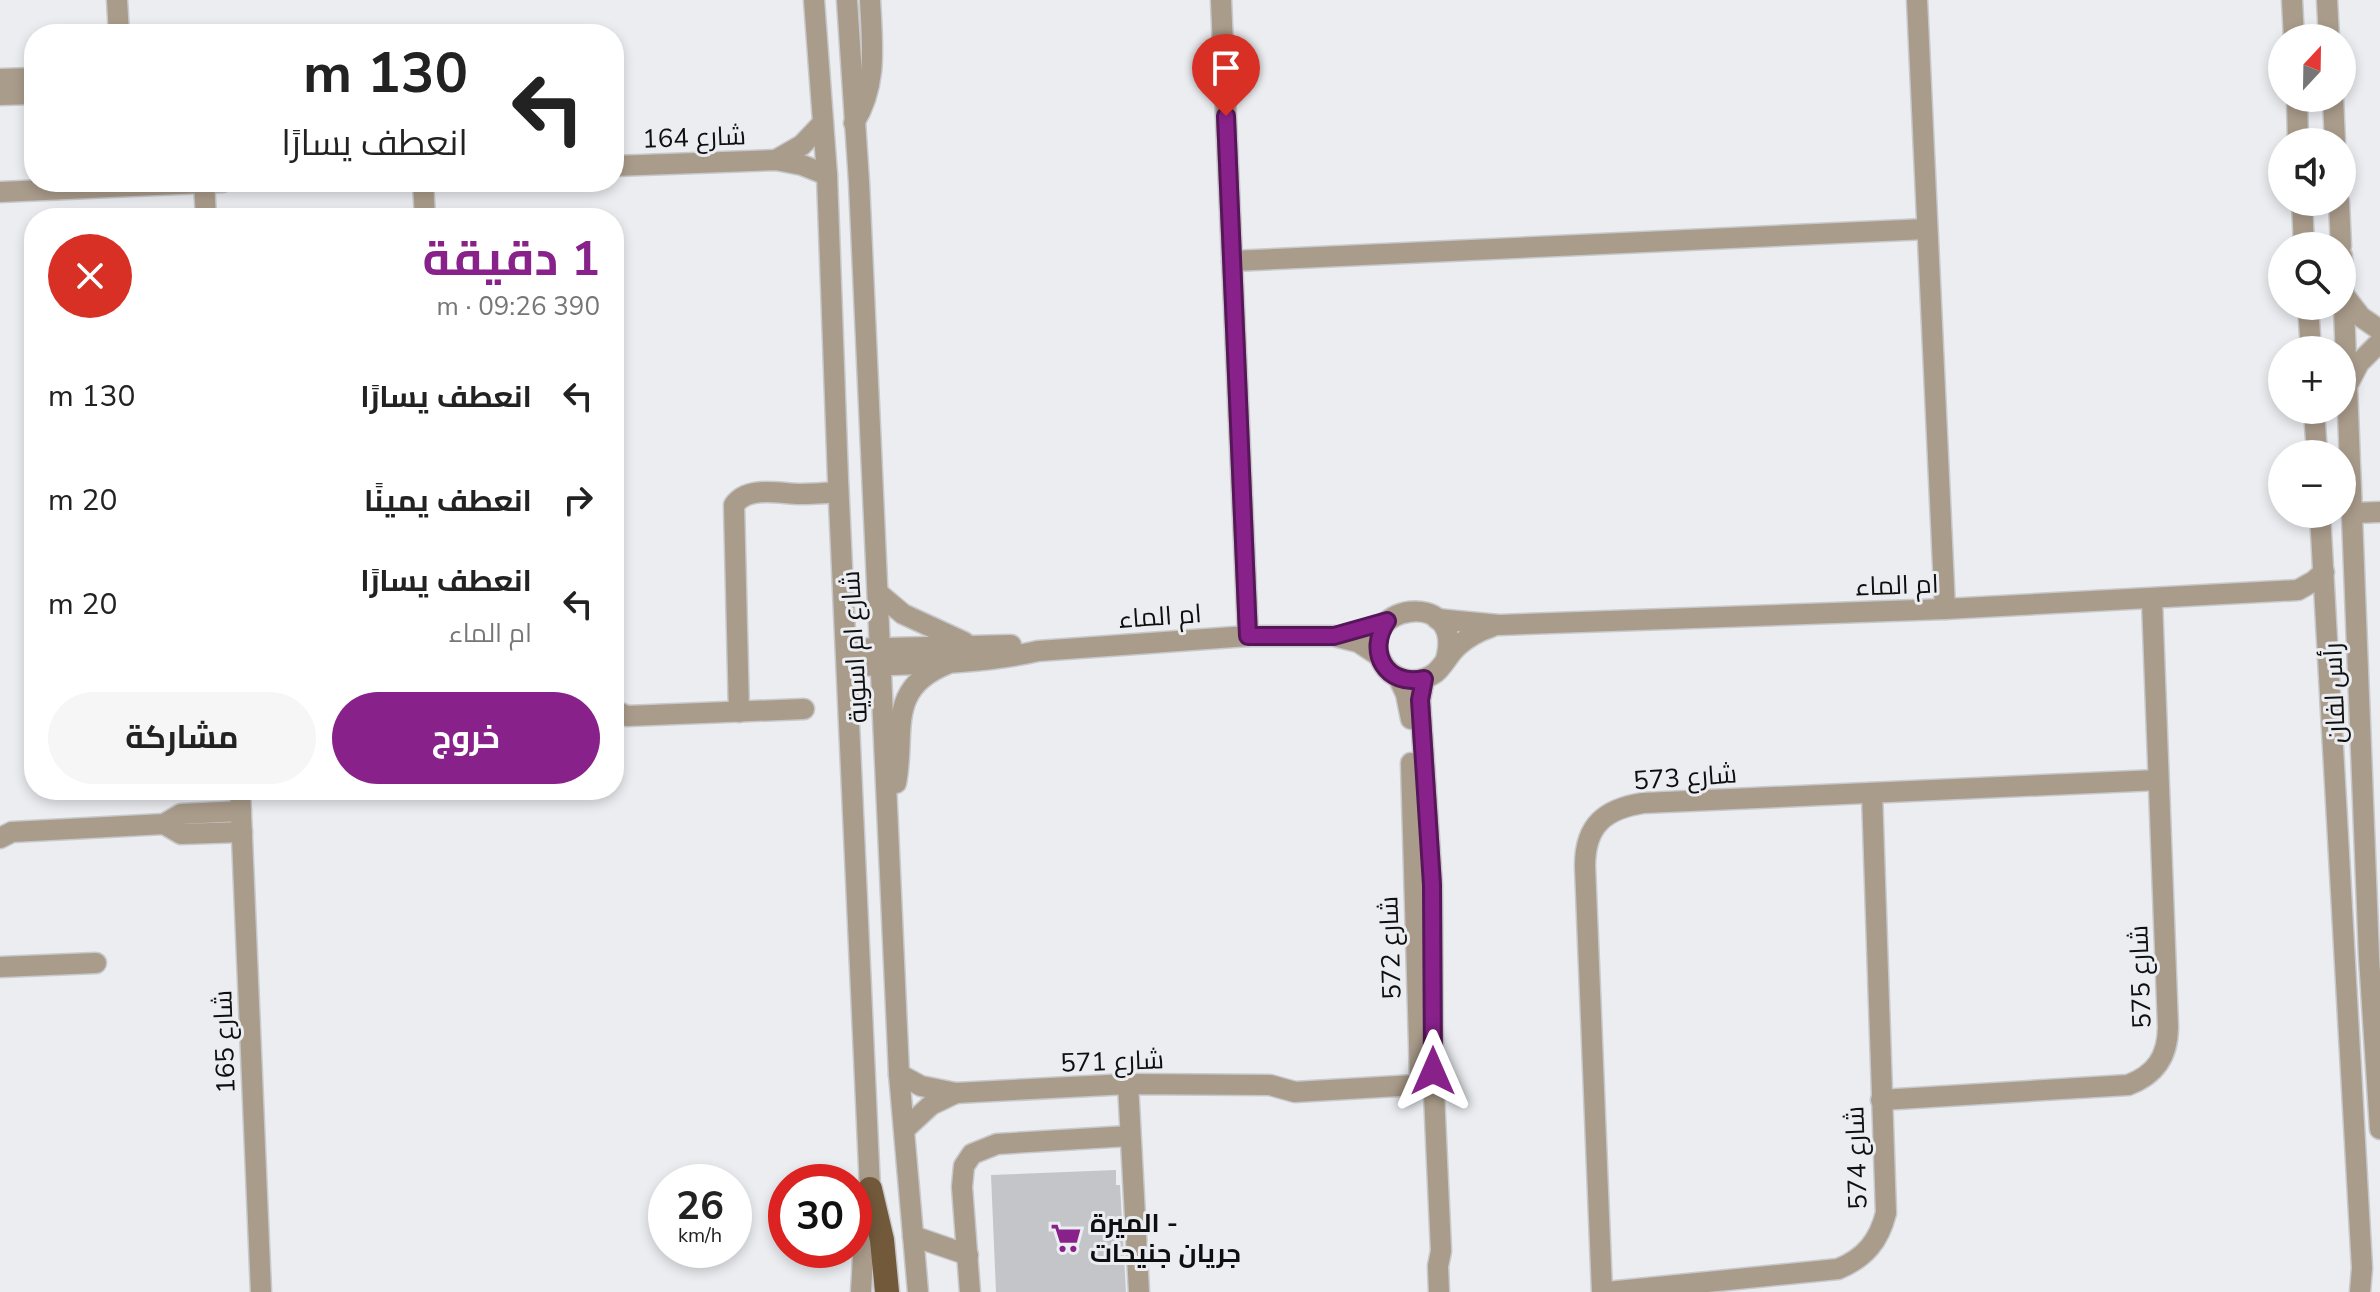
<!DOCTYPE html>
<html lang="ar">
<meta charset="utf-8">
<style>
:root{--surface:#fff;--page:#f6f6f6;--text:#222;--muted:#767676;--accent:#88228a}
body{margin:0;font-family:"Nunito Sans",Cairo,sans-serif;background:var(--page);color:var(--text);direction:rtl;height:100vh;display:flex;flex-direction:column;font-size:30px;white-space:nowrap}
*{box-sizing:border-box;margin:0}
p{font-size:26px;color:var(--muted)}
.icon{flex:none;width:44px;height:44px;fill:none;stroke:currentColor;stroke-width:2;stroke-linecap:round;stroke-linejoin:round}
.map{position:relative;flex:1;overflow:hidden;direction:ltr}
.side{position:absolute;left:24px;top:208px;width:600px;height:592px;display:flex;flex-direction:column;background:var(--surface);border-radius:32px;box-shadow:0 4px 12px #0003;direction:rtl}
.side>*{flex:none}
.hud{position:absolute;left:24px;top:24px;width:600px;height:168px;border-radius:32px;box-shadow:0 4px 12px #0003;direction:rtl;background:#fff;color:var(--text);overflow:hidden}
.needle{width:52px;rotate:22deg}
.tools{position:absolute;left:2268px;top:24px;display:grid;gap:16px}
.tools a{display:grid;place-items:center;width:88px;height:88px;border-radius:50%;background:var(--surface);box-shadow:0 4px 12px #0003;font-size:40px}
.speed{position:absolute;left:648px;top:1164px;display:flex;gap:16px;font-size:40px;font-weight:700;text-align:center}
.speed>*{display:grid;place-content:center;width:104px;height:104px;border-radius:50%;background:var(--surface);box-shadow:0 4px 12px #0003;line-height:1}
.speed small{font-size:20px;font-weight:400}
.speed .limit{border:12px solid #d22;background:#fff;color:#111}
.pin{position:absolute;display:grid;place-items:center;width:68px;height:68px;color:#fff;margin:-82px -34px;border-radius:50% 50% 50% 0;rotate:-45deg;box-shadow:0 0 8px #0007}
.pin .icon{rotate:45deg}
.me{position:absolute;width:88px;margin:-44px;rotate:0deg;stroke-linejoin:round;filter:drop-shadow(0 0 6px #0008)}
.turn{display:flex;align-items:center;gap:28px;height:168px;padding:0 24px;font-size:36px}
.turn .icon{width:104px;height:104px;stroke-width:2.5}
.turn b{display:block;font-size:56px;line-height:68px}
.round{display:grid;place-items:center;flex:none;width:84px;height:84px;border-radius:42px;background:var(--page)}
.head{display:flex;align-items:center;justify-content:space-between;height:136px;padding:0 24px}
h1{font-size:48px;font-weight:700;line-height:60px;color:var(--accent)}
.cta{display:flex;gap:16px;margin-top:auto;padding:16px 24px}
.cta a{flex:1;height:92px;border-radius:48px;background:var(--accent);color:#fff;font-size:32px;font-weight:700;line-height:92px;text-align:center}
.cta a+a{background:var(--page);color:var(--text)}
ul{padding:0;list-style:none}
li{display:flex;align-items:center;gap:24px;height:104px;padding:0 24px}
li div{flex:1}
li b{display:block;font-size:30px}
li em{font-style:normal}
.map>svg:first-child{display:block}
</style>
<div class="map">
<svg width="2380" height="1292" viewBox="0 0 2380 1292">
<rect width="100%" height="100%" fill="#ebedf1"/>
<path fill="#c3c5c8" d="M1116,1170V1185H1120L1126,1292H996L991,1175Z"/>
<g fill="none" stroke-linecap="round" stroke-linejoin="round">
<g stroke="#c8c9cd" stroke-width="23">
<g id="minor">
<path d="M117,0L119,34"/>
<path d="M814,0L827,175L838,479L870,1189L865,1223L861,1292"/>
<path d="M847,0L859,182L899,1074L918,1292"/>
<path d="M1221,0L1248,636"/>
<path d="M1917,0L1945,609"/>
<path d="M2292,0L2294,38"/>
<path d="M2327,0L2329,38"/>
<path d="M0,79L34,78"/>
<path d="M0,95L34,94"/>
<path d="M2297,98L2298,142"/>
<path d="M2333,98L2335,142"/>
<path d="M854,123C878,84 872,44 870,0"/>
<path d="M776,160L802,145L823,123"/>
<path d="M614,166L776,160L802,165L827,175"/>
<path d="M423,182L425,218"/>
<path d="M204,183L206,218"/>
<path d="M0,192L222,182"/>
<path d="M2302,202L2304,246"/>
<path d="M2339,202L2341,246"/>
<path d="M2342,256L2369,957L2380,1129"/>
<path d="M1232,261L1927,229"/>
<path d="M2344,295L2361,317L2380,330"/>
<path d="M2308,306L2311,350"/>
<path d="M2348,384L2359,363L2380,342"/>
<path d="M2314,410L2317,454"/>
<path d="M2353,513L2380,512"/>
<path d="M2320,514L2362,1268L2360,1292"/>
<path d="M878,593L903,614L964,642"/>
<path d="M1437,619L1499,625L1945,609L2298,590L2314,581L2324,572"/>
<path d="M847,649L1011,645"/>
<path d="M1446,659C1466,586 1351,605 1382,662C1392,681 1417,686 1435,673C1444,666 1449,653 1459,645C1468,637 1479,631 1491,627"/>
<path d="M848,666C911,664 977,665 1038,651L1248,636H1334L1358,642L1379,656"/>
<path d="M1398,677L1406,694L1411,719"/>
<path d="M1424,679L1420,700L1432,885L1433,1071L1441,1251L1438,1266L1439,1292"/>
<path d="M614,710L627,716L804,709"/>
<path d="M739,712L734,505C748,485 780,494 800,494C813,494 826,493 838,492"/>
<path d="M1411,763L1420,1079"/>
<path d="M896,783C906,733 885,689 947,664"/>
<path d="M240,790L261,1292"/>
<path d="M164,824L181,834L242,832"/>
<path d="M0,838L12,832L164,824L181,814L241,811"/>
<path d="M0,967L96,963"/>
<path d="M899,1074L921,1086L956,1093L1128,1084L1270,1085L1295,1092L1433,1084"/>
<path d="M1128,1084L1139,1292"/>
<path d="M1881,1100L2128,1085C2155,1075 2168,1057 2168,1027L2152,600"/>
<path d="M905,1129L931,1105L956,1093"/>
<path d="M913,1236L968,1255"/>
<path d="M970,1292L962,1187L964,1166L972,1154L997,1144L1129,1136"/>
<path d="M1602,1292L1585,866C1585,825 1605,809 1643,803L2158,780"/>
<path d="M1607,1292L1838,1269C1865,1258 1879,1241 1886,1213L1872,793"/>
</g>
</g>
<g stroke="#c8c9cd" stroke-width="27">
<path id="major" d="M870,1189L882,1240L887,1292"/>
</g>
<use href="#minor" stroke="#aa9c8b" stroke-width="20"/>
<use href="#major" stroke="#72593a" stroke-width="24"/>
</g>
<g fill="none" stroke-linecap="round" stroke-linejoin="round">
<g stroke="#58165a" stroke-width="20">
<path id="route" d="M1226,116L1248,636H1334L1387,621C1366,652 1386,687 1424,679L1420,700L1432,885L1433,1071"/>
</g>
<use href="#route" stroke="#88228a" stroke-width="14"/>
</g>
<defs>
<g id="supermarket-bare" transform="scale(2.4)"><path d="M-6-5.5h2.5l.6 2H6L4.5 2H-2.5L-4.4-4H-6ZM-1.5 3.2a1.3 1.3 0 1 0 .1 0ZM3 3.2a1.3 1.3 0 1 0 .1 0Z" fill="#88228a" stroke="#ebedf1" stroke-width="2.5" paint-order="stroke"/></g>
</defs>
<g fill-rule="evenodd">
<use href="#supermarket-bare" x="1066" y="1238"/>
</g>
<g text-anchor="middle" stroke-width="6" stroke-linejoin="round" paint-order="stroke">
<g font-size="26" fill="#0e0f10" stroke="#ebedf1">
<text transform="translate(694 137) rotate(-2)" y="9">شارع 164</text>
<text transform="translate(1897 585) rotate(-2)" y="9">ام الماء</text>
<text transform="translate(1160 616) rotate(-4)" y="9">ام الماء</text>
<text transform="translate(854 647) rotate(-93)" y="9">شارع ام اسوية</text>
<text transform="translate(2334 693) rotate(-92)" y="9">رأس لفان</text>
<text transform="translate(1685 777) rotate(-4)" y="9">شارع 573</text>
<text transform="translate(1390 948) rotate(-92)" y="9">شارع 572</text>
<text transform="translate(2140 977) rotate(-92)" y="9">شارع 575</text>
<text transform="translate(224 1042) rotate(-92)" y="9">شارع 165</text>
<text transform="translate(1112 1061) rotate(-2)" y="9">شارع 571</text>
<text transform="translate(1856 1158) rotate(-92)" y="9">شارع 574</text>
</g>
<g font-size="26" font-weight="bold" fill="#0e0f10" stroke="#ebedf1" text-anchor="start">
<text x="1090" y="1232">الميرة -<tspan x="1090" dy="30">جريان جنيحات</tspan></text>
</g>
</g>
</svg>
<div class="tools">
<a><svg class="needle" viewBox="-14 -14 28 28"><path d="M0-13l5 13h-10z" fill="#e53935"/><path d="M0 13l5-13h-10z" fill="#767676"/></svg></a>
<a><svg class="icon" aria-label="sound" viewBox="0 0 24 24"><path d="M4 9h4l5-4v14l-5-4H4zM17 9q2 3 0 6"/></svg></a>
<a><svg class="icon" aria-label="search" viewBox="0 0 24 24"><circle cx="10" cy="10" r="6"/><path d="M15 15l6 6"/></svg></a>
<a>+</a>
<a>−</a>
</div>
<div class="speed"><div>26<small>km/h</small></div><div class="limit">30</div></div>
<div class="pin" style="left:1226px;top:116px;background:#d93025"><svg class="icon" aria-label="arrive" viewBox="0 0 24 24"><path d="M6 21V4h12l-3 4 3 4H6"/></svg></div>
<svg class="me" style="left:1433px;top:1071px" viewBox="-20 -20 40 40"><path d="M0-17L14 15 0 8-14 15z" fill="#88228a" stroke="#fff" stroke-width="4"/></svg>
<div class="hud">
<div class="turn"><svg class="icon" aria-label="left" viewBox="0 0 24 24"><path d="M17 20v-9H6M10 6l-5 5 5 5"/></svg><div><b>130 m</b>انعطف يسارًا</div></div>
</div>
<section class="side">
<div class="head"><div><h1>1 دقيقة</h1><p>390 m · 09:26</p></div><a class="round" style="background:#d93025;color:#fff"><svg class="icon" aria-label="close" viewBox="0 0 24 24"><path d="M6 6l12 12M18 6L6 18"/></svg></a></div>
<ul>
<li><svg class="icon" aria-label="left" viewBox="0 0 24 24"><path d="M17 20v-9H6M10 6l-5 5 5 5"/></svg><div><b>انعطف يسارًا</b></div><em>130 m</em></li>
<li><svg class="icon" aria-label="right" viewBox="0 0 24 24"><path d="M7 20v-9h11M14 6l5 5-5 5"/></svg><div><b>انعطف يمينًا</b></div><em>20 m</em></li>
<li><svg class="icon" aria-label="left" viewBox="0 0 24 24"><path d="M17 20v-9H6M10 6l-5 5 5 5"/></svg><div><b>انعطف يسارًا</b><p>ام الماء</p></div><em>20 m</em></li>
</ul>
<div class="cta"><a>خروج</a><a>مشاركة</a></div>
</section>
</div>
